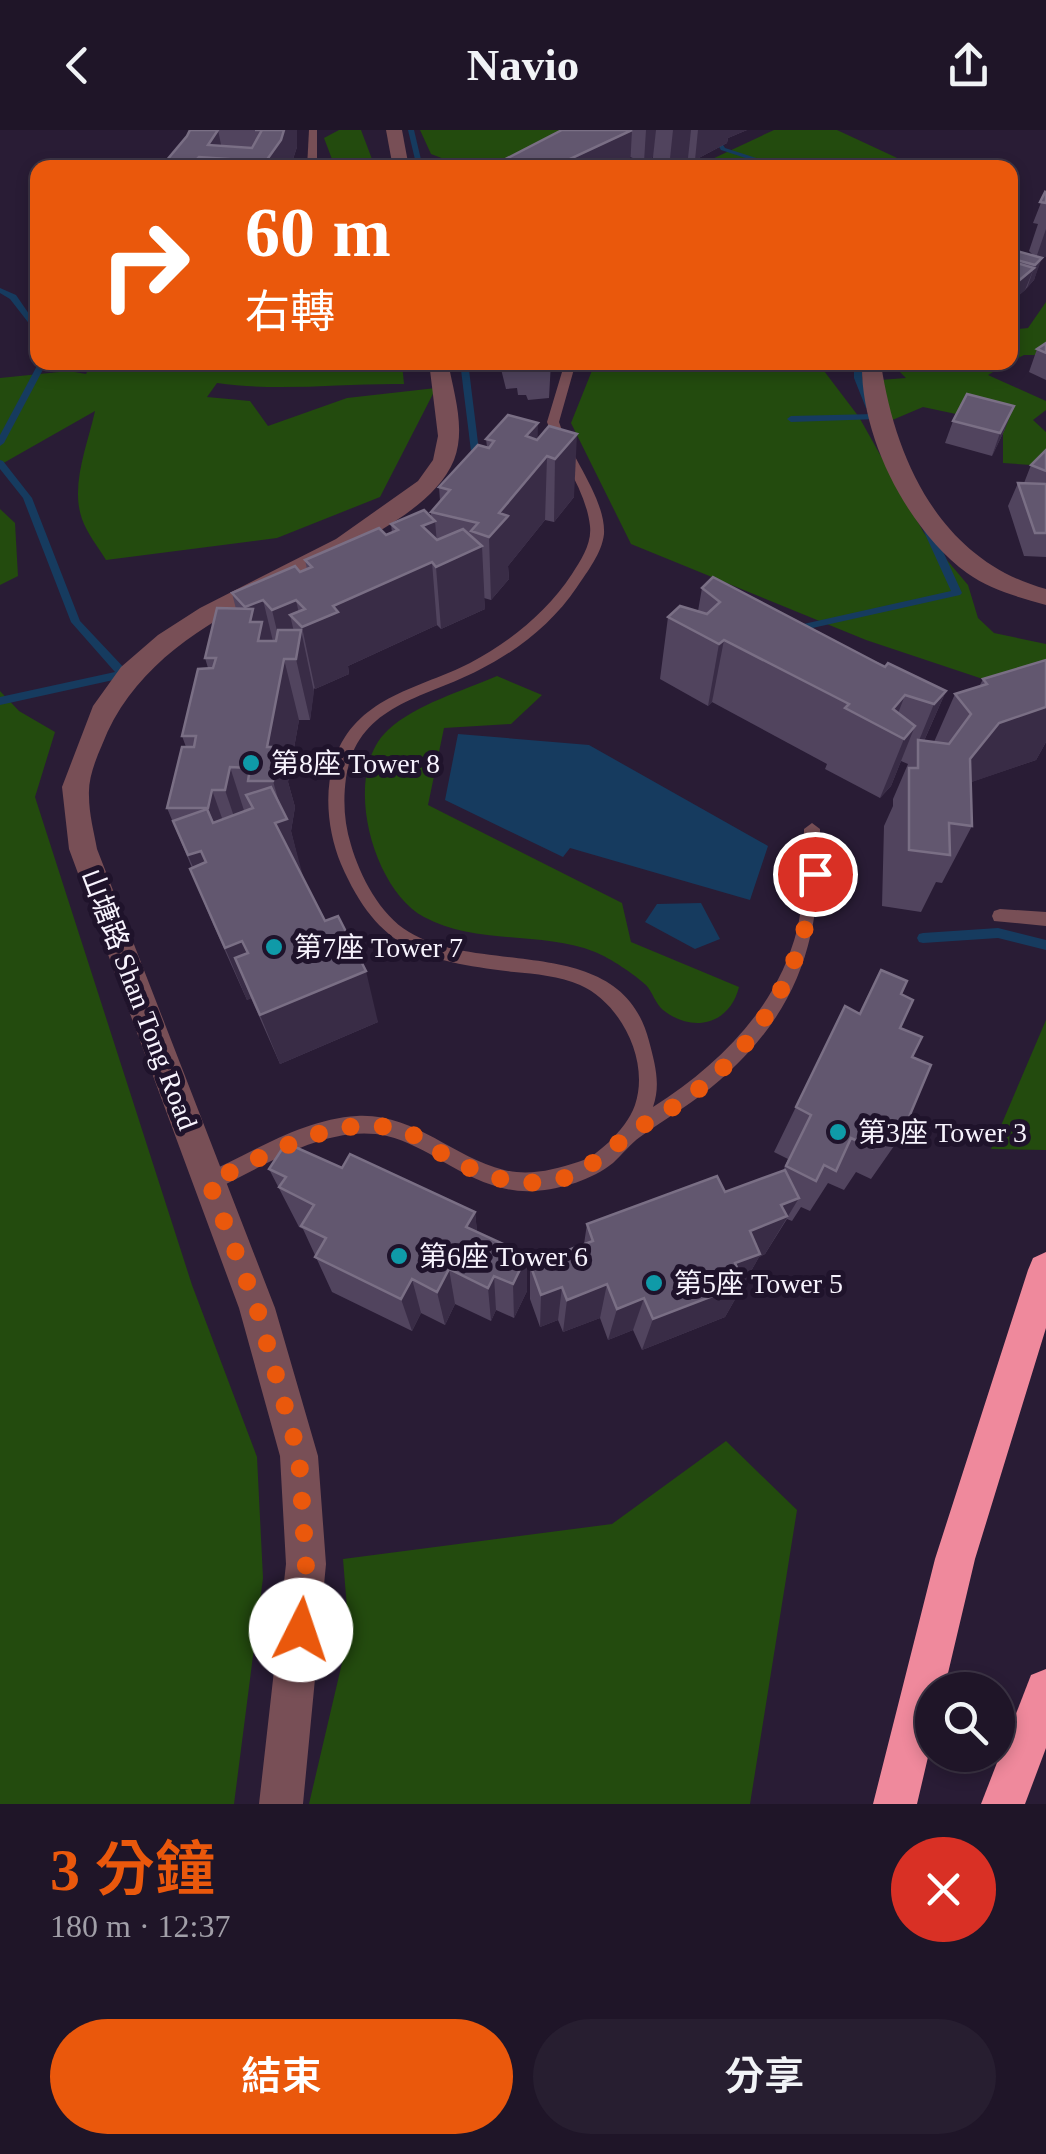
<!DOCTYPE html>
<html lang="zh-TW">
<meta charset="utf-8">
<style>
:root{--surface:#1f1528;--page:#271e30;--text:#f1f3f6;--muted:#a19fa8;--line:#3c3445;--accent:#ea580c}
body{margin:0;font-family:"Times New Roman","Noto Sans TC",serif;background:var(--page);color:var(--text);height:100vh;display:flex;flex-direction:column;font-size:38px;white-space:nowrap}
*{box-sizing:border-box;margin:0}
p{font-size:32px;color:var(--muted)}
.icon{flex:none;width:55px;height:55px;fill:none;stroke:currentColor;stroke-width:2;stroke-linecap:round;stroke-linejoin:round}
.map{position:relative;height:1674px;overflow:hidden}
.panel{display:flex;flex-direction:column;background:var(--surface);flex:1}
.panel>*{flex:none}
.top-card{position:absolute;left:30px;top:30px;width:988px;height:210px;border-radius:20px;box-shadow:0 5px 15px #0003,0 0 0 2px var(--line);background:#ea580c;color:#fff;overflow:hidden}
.controls{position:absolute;left:915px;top:1542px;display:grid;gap:20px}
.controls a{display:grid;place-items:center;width:100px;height:100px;border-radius:50%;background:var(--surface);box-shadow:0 5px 15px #0003,0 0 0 2px var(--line);font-size:50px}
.pin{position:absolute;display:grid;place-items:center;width:85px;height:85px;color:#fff;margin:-42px;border:5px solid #fff;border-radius:50%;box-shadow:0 2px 10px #0007}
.me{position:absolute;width:110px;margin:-55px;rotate:4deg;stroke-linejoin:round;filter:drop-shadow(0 0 8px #0008)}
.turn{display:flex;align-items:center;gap:35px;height:210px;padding:0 50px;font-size:45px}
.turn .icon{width:130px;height:130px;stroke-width:2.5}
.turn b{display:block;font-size:70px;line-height:85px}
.round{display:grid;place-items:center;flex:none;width:105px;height:105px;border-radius:52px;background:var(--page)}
.overview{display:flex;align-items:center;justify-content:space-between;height:170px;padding:0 50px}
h1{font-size:60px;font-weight:600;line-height:75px;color:var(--accent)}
.action{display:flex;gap:20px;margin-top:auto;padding:20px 50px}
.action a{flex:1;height:115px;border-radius:60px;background:var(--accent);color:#fff;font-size:40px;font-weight:600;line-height:115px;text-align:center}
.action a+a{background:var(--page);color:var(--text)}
header{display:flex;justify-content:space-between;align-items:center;height:130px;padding:0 50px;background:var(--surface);font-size:45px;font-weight:600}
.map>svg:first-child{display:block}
</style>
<header><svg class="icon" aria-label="back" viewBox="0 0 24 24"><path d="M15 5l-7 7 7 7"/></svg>Navio<svg class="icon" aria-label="share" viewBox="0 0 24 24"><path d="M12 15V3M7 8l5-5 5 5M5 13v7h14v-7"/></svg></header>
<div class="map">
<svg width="1046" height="1674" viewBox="0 0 1046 1674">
<rect width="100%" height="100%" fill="#291c35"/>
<g fill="#234b0e">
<path d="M339,0H361L375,37H335L324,8Z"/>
<path d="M420,0H607L569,38L449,37L452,32L431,24Z"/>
<path d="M774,0H837L908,33L888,38L695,37Z"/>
<path d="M1046,172V225H1024L1010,232V200L1028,198Z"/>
<path d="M92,232L402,233L404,254C341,253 279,262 217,253L207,267L250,271L268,296L347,268L436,258L380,367L277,408L106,430C98,417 87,403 82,389C70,355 88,314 95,281L0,335V248L69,241L86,244Z"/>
<path d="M1010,232L988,245L1046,271V280L1033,290L1046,302V336L1003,333V294L923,277L890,291L867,251L906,248L891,233Z"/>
<path d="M595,233H818L859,287L924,403L968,455L978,488L994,503L1046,514V570L866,510L631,414L571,293Z"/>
<path d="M0,379L15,393L18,446L0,455Z"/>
<path d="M497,546L542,565L511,594L444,598L428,675L622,773L631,812L739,857C730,894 693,904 663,880C655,873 653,863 646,855C634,844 610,828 595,822C542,801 475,815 424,787C372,759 341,643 388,600C416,574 463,561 497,546Z"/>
<path d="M0,561L19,581L55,602L35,667L192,1155L257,1327L263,1448L234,1674H0Z"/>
<path d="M1046,890V1020L991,1019Z"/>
<path d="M726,1311L797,1380L750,1674H309L349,1503L343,1429L612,1394Z"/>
</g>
<g fill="#163b5f">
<path d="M458,604L589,615L768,716L750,770L570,718L563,727L445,670Z"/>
<path d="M701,773L720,809L695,819L645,792L657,774Z"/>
</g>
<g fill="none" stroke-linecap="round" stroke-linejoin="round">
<g fill="#163b5f" fill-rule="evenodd">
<path d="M408,0H414L423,38H417Z"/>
<path d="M708,0H714L725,18L787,38H776L721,20Z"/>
<path d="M0,158L16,165L38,197V205L10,169L0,163Z"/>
<path d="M39,232H47L4,313L0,316V305Z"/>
<path d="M460,232H468L480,329L476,332L472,329Z"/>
<path d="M854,232H862V248L874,278L873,280L866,278L854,248Z"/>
<path d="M875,284L878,285V289L791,292L787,289L791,286Z"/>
<path d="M0,330L3,331L32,368L80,491L127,541V547L0,575V567L115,542L71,492L23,368L0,339Z"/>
<path d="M926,392L931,395L962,463L960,465L790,503L786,502V498L790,497L951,461L921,395Z"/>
<path d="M998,798L1046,810V820L998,808L923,813L919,812L917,808L919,804L923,803Z"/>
</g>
<g fill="#784f56" fill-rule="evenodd">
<path d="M309,0H317V38H307Z"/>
<path d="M565,232H576L559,292C570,326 606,369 604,404C602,423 587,442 577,457C553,493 517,521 479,540C424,569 357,574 346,648C343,670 344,693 351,715C360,746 380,785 409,802C483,847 621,801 649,911C655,934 661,954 653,977C719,935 777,878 797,800C805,767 804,733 804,699L812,693L820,699C821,805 802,878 720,950C695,972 666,988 640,1007C630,1014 622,1025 613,1033C592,1050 561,1059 535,1061C502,1064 470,1047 442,1031C425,1021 407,1011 387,1006C328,993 267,1035 216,1059L209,1061L202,1059L199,1052L202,1045C250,1024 302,989 357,986C414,983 452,1027 504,1040C529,1046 554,1040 578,1032C590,1029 600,1020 609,1012C620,1001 630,989 635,975C650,931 621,873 580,855C560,846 535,844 514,842C425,831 379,822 341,734C327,700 323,657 337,623C360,566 421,558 470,533C510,512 547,482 572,444C581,430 592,414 590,396C586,359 559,327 547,292Z"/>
<path d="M1000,779L1046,782V796L994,791L992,786L994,781Z"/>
</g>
<g fill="#784f56" fill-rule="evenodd">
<path d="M386,0H402L409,38H393Z"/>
<path d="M429,232H448C454,264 466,299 454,330C441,362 406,385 378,402C280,464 147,498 102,615C95,631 88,649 89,666C89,684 94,702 97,719L275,1178L318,1326L326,1434L303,1674H259L286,1434L280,1326L239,1178L69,719L62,657L93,576L121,537L158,505L200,478L336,409L418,351L433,330L438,306Z"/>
<path d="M862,232L881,234C896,333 942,431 1046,459V475C1018,467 991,460 967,443C907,399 860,306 862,232Z"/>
</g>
<g fill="#ef899c" fill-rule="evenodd">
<path d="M1046,1122V1198L975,1429L944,1560H932V1610L917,1674H873L935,1429L1028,1140L1033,1128Z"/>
<path d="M1046,1539V1618L1025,1674H981L1031,1545Z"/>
</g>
</g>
<g fill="#51445e">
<path d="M190,0H297V17L290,38H158L166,31L187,6Z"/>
<path d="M562,0H747L728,8L727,13L695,30L688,28L675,38L653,36V27L644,32L630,27V38H494V35Z"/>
<path d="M1046,60V127H1041L1034,150L1025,160L1010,173V119L1033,125L1029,121L1038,94L1033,93Z"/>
<path d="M1046,213V250L1029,242L1037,219Z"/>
<path d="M489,232H551L549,268L528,270L526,265H518L517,258L506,259L501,239L491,240Z"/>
<path d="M953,291L1005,299L992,326L945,313Z"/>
<path d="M549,296L574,367L554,392L545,390L508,436L509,449L491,470L484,468L485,479L441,499L437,495L348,536L349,544L315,559L314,558L310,590H299L288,652L295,677L291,701L302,746L378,892L280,934L251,868L247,870L213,794L190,739L192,738L167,678L186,617L182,606L208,538L205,528L236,479L232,463L307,439L305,430L386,405L392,403L391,394L431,387V382L440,371L439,357L487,317L486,309L537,310Z"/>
<path d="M1046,320V427L1024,426L1008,376L1018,353H1024L1031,335Z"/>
<path d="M702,458L946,561L924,611L934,612L955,564L979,557L983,549L1046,530V612L1036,630L971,652L972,696L942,753L936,752L921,782L882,776L884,696L893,676V669L908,634L901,631L891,656L880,668L825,639L827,634L712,572L708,576L660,549L668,487L698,481Z"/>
<path d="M881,840L901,864L900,898L912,927L901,1006L871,1049L856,1042L844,1060L828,1053L810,1081L801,1077L792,1091L787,1089L765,1124L759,1127L725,1187L642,1220L633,1200L608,1210L600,1188L563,1202L558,1190L540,1197L530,1169V1134L584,1114L587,1094L725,1062L783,1041L788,1029L774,1022L845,876L859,883Z"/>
<path d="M342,1038L475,1082L477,1102L527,1125V1161L514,1188L496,1180L491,1191L455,1174L445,1195L421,1183L412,1201L332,1162L303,1099L299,1097L269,1039Z"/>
</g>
<g fill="#392c46">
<path d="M218,0L224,29L208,15Z"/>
<path d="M284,0H297V17L290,38H261Z"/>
<path d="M632,0L630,38H559V34Z"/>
<path d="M646,0H656L653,27L644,32Z"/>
<path d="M673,0H691L688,28L675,38H669Z"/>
<path d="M698,0H747L728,8L727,13L695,30Z"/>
<path d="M199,27L201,38H188Z"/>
<path d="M1046,99V127L1036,128Z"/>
<path d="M1042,128L1034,150L1027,158L1035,135Z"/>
<path d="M1034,138L1025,160L1010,173V158Z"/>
<path d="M1014,276L1005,299L992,326L1000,303Z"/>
<path d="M538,293L537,338L547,326L545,390L508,436L509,449L491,470L489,407L526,306Z"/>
<path d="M577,304L574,367L554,392L555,329Z"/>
<path d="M435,391L439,436L482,416L485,479L441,499L436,437L432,432L437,495L348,536L349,544L315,559L302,497L290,485L298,519L301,500L314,562L310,590L296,529H284L299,590L288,652L295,677L291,701L303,746L291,750L275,693L284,690L273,651L267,617L284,530L272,480L296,470L302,497L333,476L422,396Z"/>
<path d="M263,470L278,532L277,554L245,477Z"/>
<path d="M724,510L712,572L708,576L719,514Z"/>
<path d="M946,561L919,622L918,613L934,574Z"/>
<path d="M905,565L891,602L893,579Z"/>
<path d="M1046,577V612L1036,630L969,653L970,629L999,593Z"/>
<path d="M915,596L891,656L880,668L904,609Z"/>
<path d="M230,637L249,696L245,719L225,660Z"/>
<path d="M212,660L233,719L229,735L208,678Z"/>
<path d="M201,721L223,777L211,781L188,725Z"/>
<path d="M242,811L262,864L235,828L251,868L247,870L225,818Z"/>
<path d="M366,841L378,892L280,934L260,885Z"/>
<path d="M799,1068L765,1124L759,1127L725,1187L642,1220L653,1189L750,1101L781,1075Z"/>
<path d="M475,1082L479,1120L466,1097Z"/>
<path d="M527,1125V1161L514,1188L513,1154Z"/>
<path d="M449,1139L455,1174L445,1195L437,1162Z"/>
<path d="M494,1146L496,1180L491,1191L488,1158Z"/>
<path d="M412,1149L421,1183L412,1201L401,1169Z"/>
<path d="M607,1154L600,1188L563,1202L567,1170Z"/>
<path d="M562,1157L558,1190L540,1197L541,1165Z"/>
<path d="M644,1168L633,1200L608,1210L617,1179Z"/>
</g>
<g fill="#62576f" stroke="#7a6f85" stroke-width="2.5">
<path d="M190,0H218L208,15L252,18L262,0H255H284L281,10L261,38H236L243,30L199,27L188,38H158L166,31L187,6Z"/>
<path d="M562,0H632L559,34L565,36L562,38H534L538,36L527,32L516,38H502L494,35Z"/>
<path d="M1045,62L1046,63V73L1040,72Z"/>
<path d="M1010,119L1042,128L1035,135L1010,128Z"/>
<path d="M1010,131L1034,138L1010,158Z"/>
<path d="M1046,213V223L1037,219Z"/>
<path d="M967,264L1014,276L1000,303L953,291Z"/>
<path d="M508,285L538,293L526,306L537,310L549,296L577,304L555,329L547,326L499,383L508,386L489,407L471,401L478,393L431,382L450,360L439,357L478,315L489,318L494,311L486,309Z"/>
<path d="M1046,320V341L1031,335Z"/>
<path d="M1018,353L1046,354V403H1035Z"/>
<path d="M424,380L435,391L422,396L437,410L463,399L482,416L436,437L432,432L333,476L338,482L302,497L290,485L305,479L296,470L272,480L263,470L245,477L232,463L295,436L300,442L312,437L305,430L379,398L386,405L398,400L391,394Z"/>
<path d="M713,447L885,537L888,533L946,561L934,574L905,565L893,579L915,596L904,609L845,578L849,574L724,510L719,514L668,487L680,476L707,484L720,472L702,458Z"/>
<path d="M217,478L253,479L250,492H262L258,511H276L278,500H301L296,529H284L267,617H279L273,651H248L250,638L230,637L225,660H212L208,678H167L182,617H194L196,606H182L198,539L213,538L216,528H205Z"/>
<path d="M1046,530V577L999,593L970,629L972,696L949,693L950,725L909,720V638H918V610L949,614L971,584L955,564L987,554L983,549Z"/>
<path d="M271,657L287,689L275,693L325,791L338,786L366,841L260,885L235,828L248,823L242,811L225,818L190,739L206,732L201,721L188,725L173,691L207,679L213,693L253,678L246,665Z"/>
<path d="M881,840L907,851L901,864L913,870L900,898L922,907L912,927L931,935L901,1006L882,997L872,1018L851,1008L836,1041L824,1035L816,1051L786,1036L811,985L796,977L845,876L860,884Z"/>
<path d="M286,1013L342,1038L350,1024L475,1082L466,1097L527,1125L513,1154L494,1146L488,1158L449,1139L437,1162L412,1149L401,1169L315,1127L326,1108L301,1096L314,1075L279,1057L286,1047L269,1039Z"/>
<path d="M785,1040L799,1068L781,1075L787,1086L750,1101L760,1124L735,1133L744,1154L653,1189L644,1168L617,1179L607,1154L567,1170L562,1157L541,1165L530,1134L593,1111L587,1094L717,1046L725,1062Z"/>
</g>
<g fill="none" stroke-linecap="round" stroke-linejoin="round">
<path stroke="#ea580c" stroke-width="18" stroke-dasharray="0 32.4" d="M301,1500L306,1434L299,1326L257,1178L209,1052C267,1026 338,980 404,1001C415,1004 426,1014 436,1020C469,1040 505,1056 544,1052C583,1049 605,1021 635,1001C651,989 670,980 687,968C762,914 805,836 815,744"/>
</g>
<g fill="#0f9aa8" stroke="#1f132b" stroke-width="4">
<circle cx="251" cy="633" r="10"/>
<circle cx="274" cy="817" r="10"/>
<circle cx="838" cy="1002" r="10"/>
<circle cx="399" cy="1126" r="10"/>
<circle cx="654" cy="1153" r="10"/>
</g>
<g text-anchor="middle" stroke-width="10" stroke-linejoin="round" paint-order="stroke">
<g font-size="28" fill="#f7f3fd" stroke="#1f132b" text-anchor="start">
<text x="271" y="643">第8座 Tower 8</text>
<text x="294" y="827">第7座 Tower 7</text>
<text x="858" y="1012">第3座 Tower 3</text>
<text x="419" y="1136">第6座 Tower 6</text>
<text x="674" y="1163">第5座 Tower 5</text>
</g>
<g font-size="28" fill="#f7f3fd" stroke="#1f132b">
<text transform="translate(140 869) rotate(69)" y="10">山塘路 Shan Tong Road</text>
</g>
</g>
</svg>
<div class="controls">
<a><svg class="icon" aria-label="search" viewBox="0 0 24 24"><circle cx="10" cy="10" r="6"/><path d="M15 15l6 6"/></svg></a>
</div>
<div class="pin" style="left:815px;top:744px;background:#d93025"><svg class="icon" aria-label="arrive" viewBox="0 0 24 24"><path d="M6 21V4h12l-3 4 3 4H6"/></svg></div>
<svg class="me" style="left:301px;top:1500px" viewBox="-20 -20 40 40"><circle r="19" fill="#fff"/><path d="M0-13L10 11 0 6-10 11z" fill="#ea580c"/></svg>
<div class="top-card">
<div class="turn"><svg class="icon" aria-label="right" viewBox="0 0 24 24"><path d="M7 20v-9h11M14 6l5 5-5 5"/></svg><div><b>60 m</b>右轉</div></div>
</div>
</div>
<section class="panel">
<div class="overview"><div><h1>3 分鐘</h1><p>180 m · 12:37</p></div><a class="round" style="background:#d93025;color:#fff"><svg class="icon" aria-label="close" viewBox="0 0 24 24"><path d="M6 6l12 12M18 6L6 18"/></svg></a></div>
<div class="action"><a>結束</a><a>分享</a></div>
</section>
